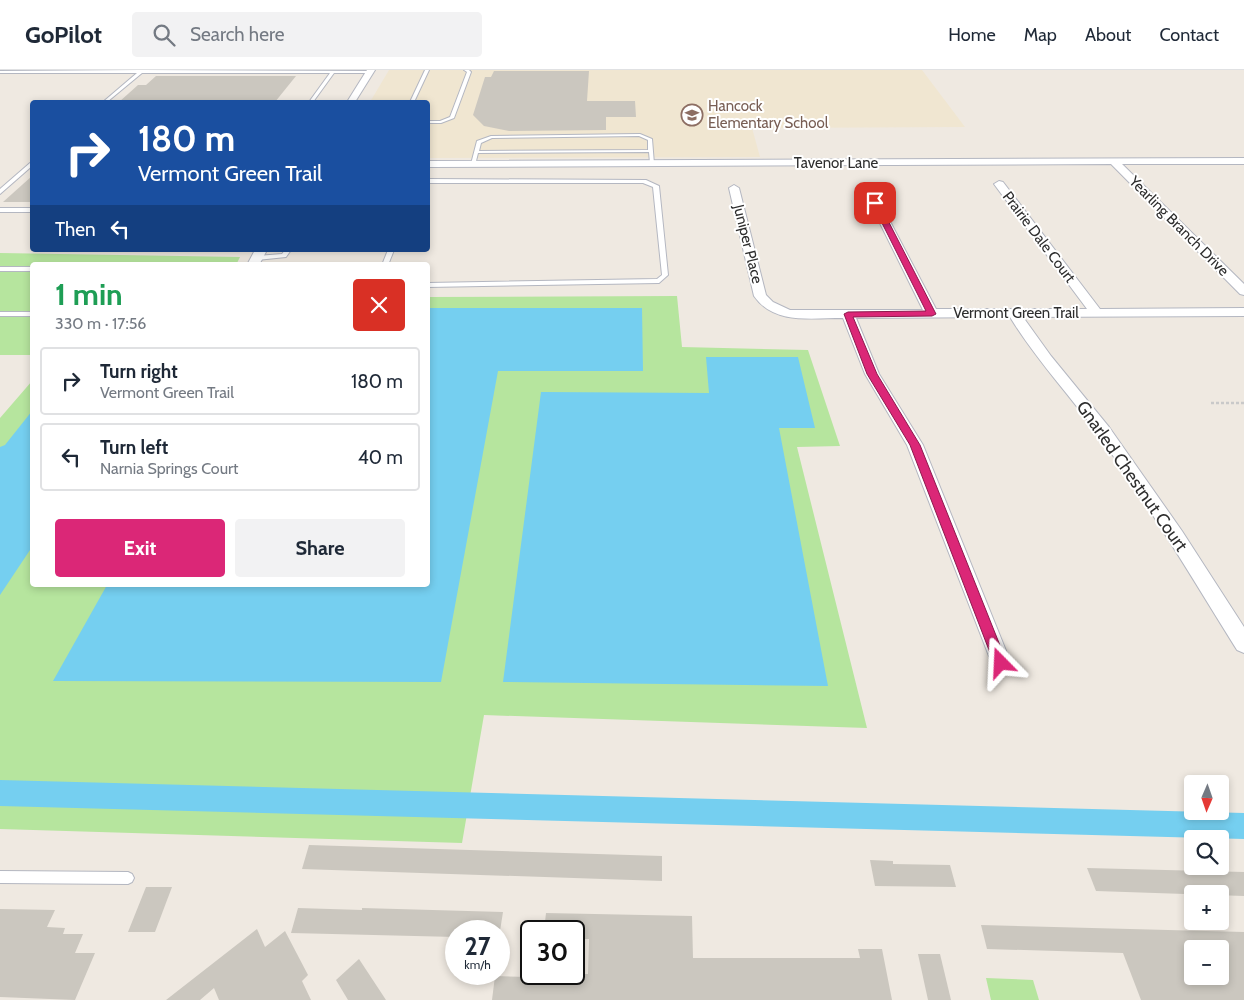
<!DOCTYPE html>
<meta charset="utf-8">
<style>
:root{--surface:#fff;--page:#f2f2f3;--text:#1f2937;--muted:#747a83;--line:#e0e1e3;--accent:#db2777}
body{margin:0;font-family:Cabin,sans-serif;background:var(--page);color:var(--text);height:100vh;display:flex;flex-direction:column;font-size:19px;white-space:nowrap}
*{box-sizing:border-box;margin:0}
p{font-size:16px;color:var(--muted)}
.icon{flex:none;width:28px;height:28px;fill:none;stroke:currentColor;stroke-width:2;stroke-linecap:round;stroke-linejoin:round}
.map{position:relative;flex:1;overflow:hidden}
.drawer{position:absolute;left:30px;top:192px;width:400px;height:325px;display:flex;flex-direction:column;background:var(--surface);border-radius:5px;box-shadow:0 2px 8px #0003}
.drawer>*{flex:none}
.banner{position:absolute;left:30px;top:30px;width:400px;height:152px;border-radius:5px;box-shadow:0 2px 8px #0003;background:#1a4fa0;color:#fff;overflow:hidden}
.needle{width:32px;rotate:182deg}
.controls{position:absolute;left:1184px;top:705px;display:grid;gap:10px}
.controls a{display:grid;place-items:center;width:45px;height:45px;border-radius:5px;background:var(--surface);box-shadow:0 2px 8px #0003;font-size:25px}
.speed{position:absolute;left:445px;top:850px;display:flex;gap:10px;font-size:25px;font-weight:700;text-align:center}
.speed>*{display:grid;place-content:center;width:65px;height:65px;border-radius:50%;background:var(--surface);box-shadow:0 2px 8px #0003;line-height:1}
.speed small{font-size:12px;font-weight:400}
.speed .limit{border:2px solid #111;border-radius:8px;background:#fff;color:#111}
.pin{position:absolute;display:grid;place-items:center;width:42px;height:42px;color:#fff;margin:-21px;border-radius:10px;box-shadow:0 2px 8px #0006}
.me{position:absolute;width:55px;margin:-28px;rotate:339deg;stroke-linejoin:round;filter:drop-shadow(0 0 4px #0008)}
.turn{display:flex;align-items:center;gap:18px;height:105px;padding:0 25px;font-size:22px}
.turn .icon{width:65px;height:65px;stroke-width:2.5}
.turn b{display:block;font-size:35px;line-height:42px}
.then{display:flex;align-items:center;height:48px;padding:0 25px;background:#0003;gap:10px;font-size:19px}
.round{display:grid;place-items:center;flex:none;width:52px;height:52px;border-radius:5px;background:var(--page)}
.head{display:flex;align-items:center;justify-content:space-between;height:85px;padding:0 25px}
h1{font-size:30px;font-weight:800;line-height:38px;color:#1e9e55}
.primary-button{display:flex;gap:10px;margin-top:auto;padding:10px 25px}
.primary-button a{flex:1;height:58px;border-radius:5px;background:var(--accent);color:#fff;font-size:20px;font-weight:800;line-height:58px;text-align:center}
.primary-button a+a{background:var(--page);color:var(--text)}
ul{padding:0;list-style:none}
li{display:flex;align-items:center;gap:15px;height:68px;margin:0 10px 8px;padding:0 15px;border:2px solid var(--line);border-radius:5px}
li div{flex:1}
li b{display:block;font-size:19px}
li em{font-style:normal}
header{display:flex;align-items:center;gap:30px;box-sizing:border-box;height:70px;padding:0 25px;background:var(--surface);border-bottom:1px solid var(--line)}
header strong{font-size:24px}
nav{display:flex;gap:28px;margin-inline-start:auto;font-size:18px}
.search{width:350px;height:45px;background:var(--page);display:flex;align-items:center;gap:12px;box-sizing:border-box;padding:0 18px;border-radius:5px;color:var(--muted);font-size:19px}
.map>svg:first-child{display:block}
</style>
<header>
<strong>GoPilot</strong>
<div class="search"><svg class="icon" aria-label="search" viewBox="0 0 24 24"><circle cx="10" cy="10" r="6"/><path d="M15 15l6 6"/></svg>Search here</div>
<nav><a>Home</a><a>Map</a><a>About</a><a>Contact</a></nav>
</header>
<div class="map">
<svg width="1244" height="930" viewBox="0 0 1244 930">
<rect width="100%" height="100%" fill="#efe9e1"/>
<path fill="#f0e6d1" d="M389,0H922L965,57L752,58L760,87L428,88V32H370Z"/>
<g fill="#b6e59e">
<path d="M0,183L240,187L236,195H32V285H0Z"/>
<path d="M677,226L682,277L808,280L840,376L797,377L867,658L484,645L462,773L0,759V348L32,311V515H428V227Z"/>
<path d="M986,908L1033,910L1039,930H991Z"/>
</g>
<g fill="#75cff0">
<path d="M428,238H642L643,301H498L441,612L53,611L107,515H428Z"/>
<path d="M706,287H798L815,358H779L828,616L503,612L541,322L709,323Z"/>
<path d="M32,341V477L0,525V377L5,375Z"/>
</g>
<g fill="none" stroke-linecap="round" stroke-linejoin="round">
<path fill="#75cff0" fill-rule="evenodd" d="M0,710L1244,743V769L0,736Z"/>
</g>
<g fill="#cbc7bf" fill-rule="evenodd">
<path d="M494,1H589L587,31H635L636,47H606V60L509,61L484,56L473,45L485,7H491Z"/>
<path d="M156,6H296L275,32H119L138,15H146Z"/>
<path d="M32,106V132H3Z"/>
<path d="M309,775L662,786V811L302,799Z"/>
<path d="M870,790L893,791V794L950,795L956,817L875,816Z"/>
<path d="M1087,798L1244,802V826L1096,821Z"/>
<path d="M146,817H172L155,862H128Z"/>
<path d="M298,838L362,840V838L503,842L500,861H456V867L291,863Z"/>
<path d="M0,839L55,840L47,857L65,858L63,864H83L75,883H95L75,930L0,927Z"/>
<path d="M546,843L692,846L693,888H860L858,879H882L892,930H492L495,906L529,907V904H588L589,869H574V861H544Z"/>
<path d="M981,855L1244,862V930H1141L1123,883L987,879ZM1192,879H1220V906H1192Z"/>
<path d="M257,859L265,877L285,861L308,905L302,911L311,930H219L214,918L200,930H166Z"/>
<path d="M918,884H940L951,930H928Z"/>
<path d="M359,889L386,930H348L336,910Z"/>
</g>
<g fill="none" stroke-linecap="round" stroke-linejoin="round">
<g stroke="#b4b7c1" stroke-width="2">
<g id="lane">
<path d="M141,0L369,1L371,2L369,3H334L313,32H309L330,3H142L107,32H103L137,3H0V1Z"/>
<path d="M425,0H429L414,32H410Z"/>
<path d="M464,0H469L471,2L454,48L441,53H428V51H440L450,47L467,2Z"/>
<path d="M640,64L652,69L654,94L650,93L649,82L478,83L475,95L471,94L477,71L491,66ZM639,66L648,70V80L479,81L481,73L492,68Z"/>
<path d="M30,93H32V96L0,124V119Z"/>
<path d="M428,109L646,110L659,116L668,205L659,213L428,217V213L657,209L662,205L653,117L643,113H428Z"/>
<rect x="0" y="138" width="32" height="4"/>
<path d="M285,180H291L286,187L257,190L254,188L257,186L282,184Z"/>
<path d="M388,180H394L388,195H382Z"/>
<rect x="0" y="197" width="32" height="4"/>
<rect x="0" y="242" width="32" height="4"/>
<path d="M0,801L128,802L132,804L134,808L132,812L128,814L0,813Z"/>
</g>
</g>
<g stroke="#b4b7c1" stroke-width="2">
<g id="street">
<path d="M367,0H375L355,32H347Z"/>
<path d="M1244,88V94H1122L1244,214V225L1240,224L1111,94L428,97V91Z"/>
<path d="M999,111L1003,112L1100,239L1244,238V246L1023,247L1051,286L1109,357L1182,461L1244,557V583L1237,580C1192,508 1149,435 1099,366C1070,325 1036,290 1010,247L856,248L879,304L923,375L1011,593L1008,599L1001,602L994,599L907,375L865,304L843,248C812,248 774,255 754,226L729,118L734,115L739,118L766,225L773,232L790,240H923L862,117L867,114L872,117L936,239H1087L994,114Z"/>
<path d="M255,180H267L259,195H247Z"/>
</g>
</g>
<path stroke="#c9c9c9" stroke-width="2.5" stroke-dasharray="3 2" stroke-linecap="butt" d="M1211,333H1244"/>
<use href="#lane" fill="#fff" fill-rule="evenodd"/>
<use href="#street" fill="#fff" fill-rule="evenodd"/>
</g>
<path fill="#db2777" stroke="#8e194d" d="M875,131L879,133L936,244L932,246L853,247L877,304L920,375L1007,593L1005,597L1001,599L996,597L994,593L910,375L867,304L844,244L848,242L926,241L872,133Z"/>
<defs>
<g id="school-ring" transform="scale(1.125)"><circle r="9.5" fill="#fff" stroke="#8d6e63" stroke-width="1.5"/><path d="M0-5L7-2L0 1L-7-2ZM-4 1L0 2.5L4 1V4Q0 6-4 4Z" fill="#8d6e63"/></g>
</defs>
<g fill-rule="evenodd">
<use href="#school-ring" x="692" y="45"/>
</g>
<g text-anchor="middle" stroke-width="4" stroke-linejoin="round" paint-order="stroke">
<g font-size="15" fill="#785e54" stroke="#fff" text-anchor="start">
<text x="708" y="41">Hancock<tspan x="708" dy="17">Elementary School</tspan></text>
</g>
<g font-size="15" fill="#2e2e2e" stroke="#fff">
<text x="836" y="98">Tavenor Lane</text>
<text transform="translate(1179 156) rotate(45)" y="5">Yearling Branch Drive</text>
<text transform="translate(1039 167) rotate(53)" y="5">Prairie Dale Court</text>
<text transform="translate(748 174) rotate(76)" y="5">Juniper Place</text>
<text x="1016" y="248">Vermont Green Trail</text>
</g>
<g font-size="18" fill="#2e2e2e" stroke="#fff">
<text transform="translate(1132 406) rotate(55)" y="6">Gnarled Chestnut Court</text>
</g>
</g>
</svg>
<div class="controls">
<a><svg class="needle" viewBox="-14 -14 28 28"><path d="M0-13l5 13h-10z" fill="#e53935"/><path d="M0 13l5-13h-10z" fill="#747a83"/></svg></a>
<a><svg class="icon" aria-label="search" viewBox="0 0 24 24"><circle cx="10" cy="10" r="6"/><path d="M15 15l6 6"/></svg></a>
<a>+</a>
<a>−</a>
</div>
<div class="speed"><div>27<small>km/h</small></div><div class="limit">30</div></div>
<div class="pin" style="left:875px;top:133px;background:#d93025"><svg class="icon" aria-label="arrive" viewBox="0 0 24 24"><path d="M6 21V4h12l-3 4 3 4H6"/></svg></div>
<svg class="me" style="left:1001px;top:593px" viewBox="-20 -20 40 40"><path d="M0-17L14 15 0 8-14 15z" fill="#db2777" stroke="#fff" stroke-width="4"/></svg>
<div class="banner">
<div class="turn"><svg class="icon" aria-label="right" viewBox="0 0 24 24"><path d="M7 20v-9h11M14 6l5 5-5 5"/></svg><div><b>180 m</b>Vermont Green Trail</div></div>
<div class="then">Then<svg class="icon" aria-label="left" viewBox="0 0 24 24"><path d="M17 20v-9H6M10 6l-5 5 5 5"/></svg></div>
</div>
<section class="drawer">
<div class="head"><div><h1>1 min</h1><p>330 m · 17:56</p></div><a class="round" style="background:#d93025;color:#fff"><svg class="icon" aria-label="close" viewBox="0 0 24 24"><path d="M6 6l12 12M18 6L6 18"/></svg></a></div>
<ul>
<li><svg class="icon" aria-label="right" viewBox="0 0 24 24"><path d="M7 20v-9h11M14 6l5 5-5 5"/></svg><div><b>Turn right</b><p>Vermont Green Trail</p></div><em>180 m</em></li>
<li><svg class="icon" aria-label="left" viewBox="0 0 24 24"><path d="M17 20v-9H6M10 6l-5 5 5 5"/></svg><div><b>Turn left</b><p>Narnia Springs Court</p></div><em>40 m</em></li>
</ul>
<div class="primary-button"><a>Exit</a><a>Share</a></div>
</section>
</div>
